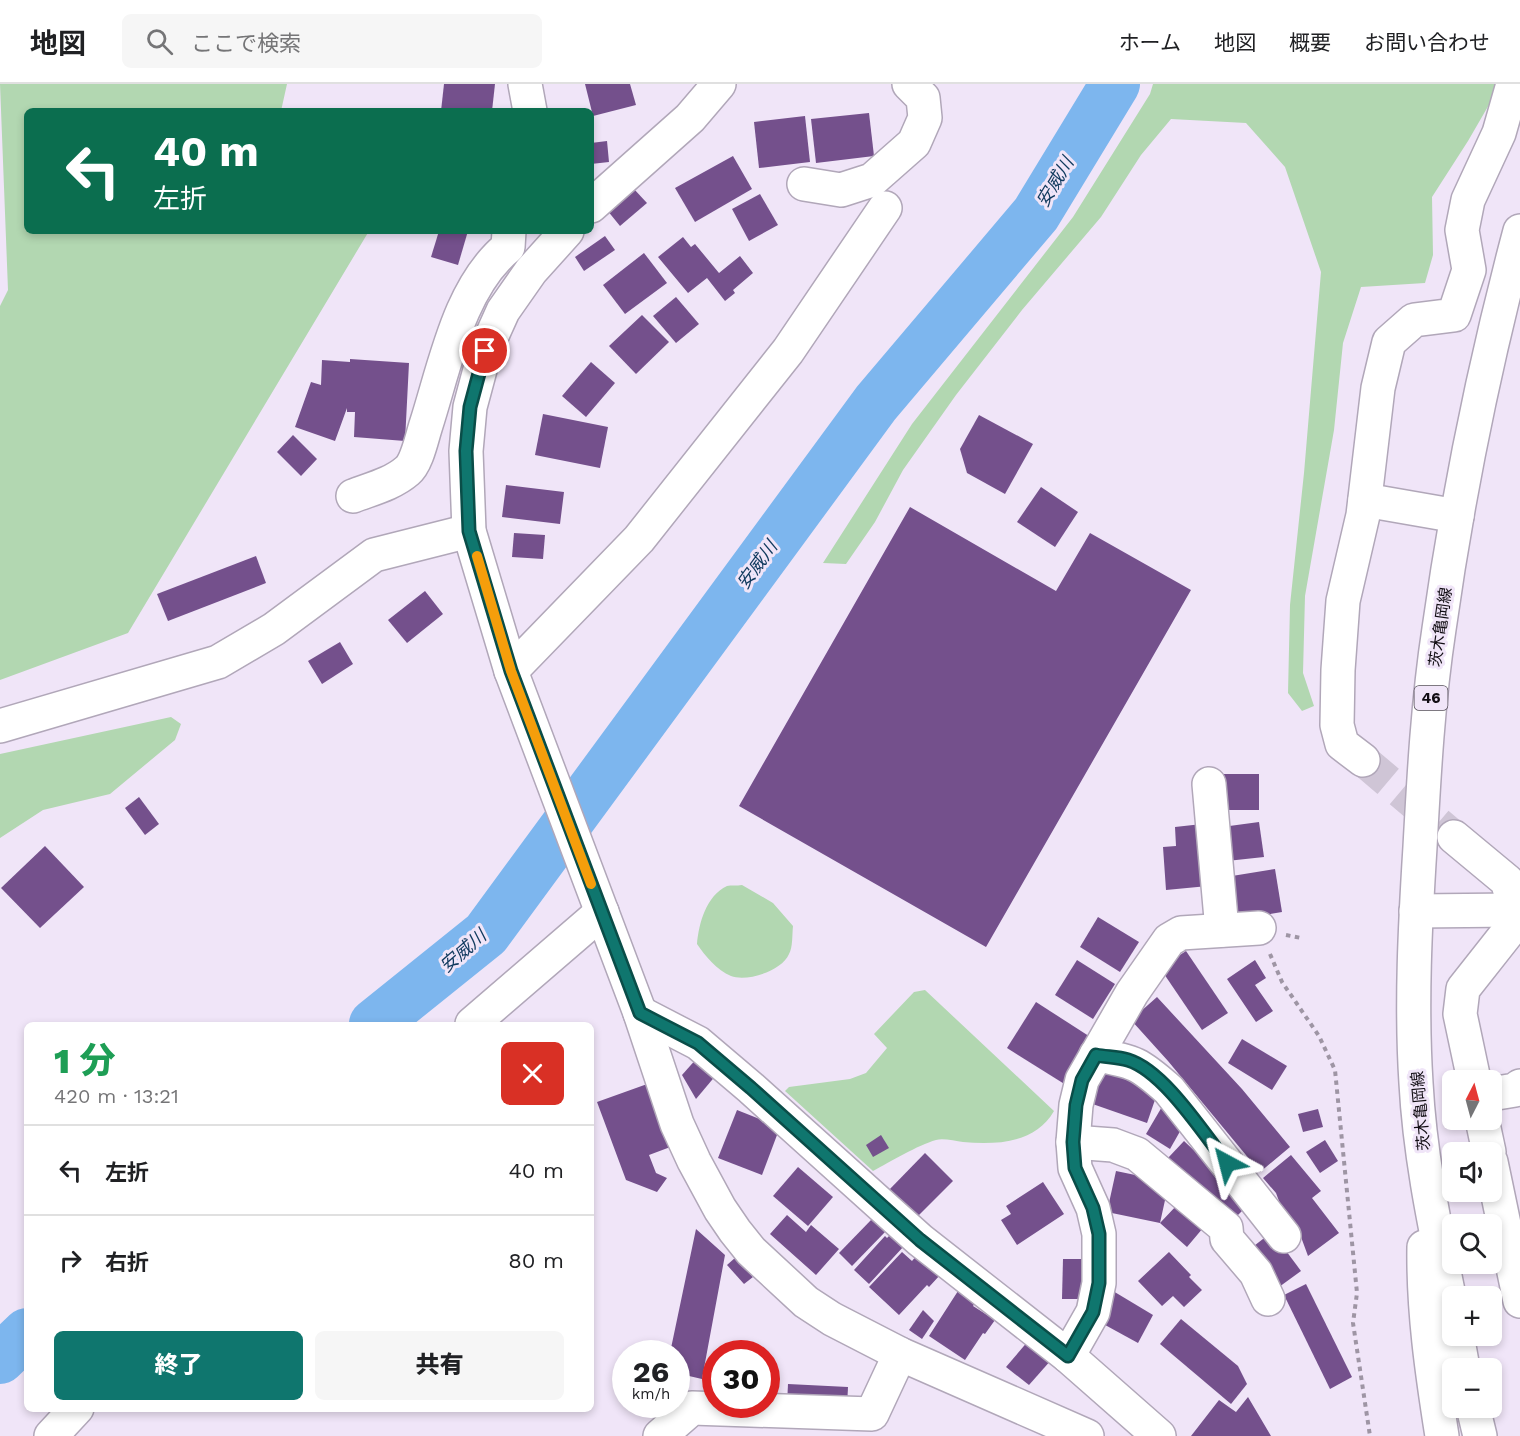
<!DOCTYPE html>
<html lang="ja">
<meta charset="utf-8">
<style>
:root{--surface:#fff;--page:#f6f6f6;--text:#202124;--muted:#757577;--line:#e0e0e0;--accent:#0f766e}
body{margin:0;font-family:"Work Sans","Noto Sans JP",sans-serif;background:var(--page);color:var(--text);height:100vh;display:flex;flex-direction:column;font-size:22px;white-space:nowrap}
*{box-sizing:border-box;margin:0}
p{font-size:20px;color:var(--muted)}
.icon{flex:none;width:33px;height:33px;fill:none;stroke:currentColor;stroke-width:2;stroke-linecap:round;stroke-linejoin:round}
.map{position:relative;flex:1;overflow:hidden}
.drawer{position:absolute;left:24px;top:938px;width:570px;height:390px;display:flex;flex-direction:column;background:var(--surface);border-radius:9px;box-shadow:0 3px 9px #0003}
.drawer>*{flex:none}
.top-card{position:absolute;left:24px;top:24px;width:570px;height:126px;border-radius:9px;box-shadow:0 3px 9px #0003;background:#0b6e4f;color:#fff;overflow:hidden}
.needle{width:39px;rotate:6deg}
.controls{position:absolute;left:1442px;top:986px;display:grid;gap:12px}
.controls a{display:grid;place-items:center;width:60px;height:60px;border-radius:9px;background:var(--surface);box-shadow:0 3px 9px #0003;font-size:30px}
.speed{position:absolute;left:612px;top:1256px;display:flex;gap:12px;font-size:30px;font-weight:700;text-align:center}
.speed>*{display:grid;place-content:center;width:78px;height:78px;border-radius:50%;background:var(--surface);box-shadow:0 3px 9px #0003;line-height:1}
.speed small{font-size:15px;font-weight:400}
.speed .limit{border:9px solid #d22;background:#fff;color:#111}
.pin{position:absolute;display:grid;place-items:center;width:51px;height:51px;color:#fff;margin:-26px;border:3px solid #fff;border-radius:50%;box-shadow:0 2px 6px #0007}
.me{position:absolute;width:66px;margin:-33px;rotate:322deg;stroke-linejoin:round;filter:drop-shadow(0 0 4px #0008)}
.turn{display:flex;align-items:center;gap:21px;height:126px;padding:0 30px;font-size:27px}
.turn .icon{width:78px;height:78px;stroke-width:2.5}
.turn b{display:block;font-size:42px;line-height:51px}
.round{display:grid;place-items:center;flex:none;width:63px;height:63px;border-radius:9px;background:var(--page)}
.summary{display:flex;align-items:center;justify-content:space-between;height:102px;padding:0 30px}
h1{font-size:36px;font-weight:800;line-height:45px;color:#1e9e55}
.cta{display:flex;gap:12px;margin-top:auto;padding:12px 30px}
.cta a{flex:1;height:69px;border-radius:9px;background:var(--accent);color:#fff;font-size:24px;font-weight:800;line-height:69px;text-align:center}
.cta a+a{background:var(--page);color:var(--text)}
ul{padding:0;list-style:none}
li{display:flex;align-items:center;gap:18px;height:90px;padding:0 30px;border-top:2px solid var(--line)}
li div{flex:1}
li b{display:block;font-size:22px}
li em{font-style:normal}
header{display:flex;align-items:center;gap:36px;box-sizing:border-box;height:84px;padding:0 30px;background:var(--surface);border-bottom:2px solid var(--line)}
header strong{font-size:28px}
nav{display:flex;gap:33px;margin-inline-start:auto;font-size:21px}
.search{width:420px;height:54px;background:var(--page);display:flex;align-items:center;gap:15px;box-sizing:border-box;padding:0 21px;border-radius:9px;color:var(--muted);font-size:22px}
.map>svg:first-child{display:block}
</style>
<header>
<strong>地図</strong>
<div class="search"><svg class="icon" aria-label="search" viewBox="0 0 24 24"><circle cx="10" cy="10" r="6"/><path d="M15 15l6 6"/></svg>ここで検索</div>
<nav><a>ホーム</a><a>地図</a><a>概要</a><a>お問い合わせ</a></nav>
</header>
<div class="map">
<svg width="1520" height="1352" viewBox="0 0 1520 1352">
<rect width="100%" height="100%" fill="#f0e5f8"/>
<g fill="#b2d7b1">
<path d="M0,0H287L281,27H27V147H369L128,549L0,596V222L8,206Z"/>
<path d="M1153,0H1501L1468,57L1432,113L1433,171L1425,199L1361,203L1343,259L1334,346L1305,512L1303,589L1314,622L1302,627L1288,609L1290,521L1304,389L1321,188L1285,83L1246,39L1171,35L1141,71L1101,133L1022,226L956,311L903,386L875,438L846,480L823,479L912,340L1073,133L1150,10Z"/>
<path d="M171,633L181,640L175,656L110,710L43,726L0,754V670Z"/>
<path d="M742,801L773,819L793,842C792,851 793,863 789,870C782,887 747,898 731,892C717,886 705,872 697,860C699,839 706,812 727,802C731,801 737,802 742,801Z"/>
<path d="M925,906L1054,1027C1036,1059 997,1061 963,1058C955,1057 943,1054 936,1056C918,1061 890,1078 873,1087L785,1007L789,1003L850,995L866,989L887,964L874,950L914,908Z"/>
</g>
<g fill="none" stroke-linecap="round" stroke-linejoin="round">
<g stroke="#7db6ee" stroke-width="50">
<path d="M374,940L486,850L876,319L1036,130L1115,0"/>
<path d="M0,1275L27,1249"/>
</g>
</g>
<g fill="#74508c">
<path d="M444,0H495L492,27H441Z"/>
<path d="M585,0H630L636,21L593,32Z"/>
<path d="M869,29L874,72L816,79L811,35Z"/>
<path d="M805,32L810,78L759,84L754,38Z"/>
<path d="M607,57L609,78L591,80V59Z"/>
<path d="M733,72L752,105L695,138L675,104Z"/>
<path d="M633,104L647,119L620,142L607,126Z"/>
<path d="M760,110L778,141L749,157L732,125Z"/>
<path d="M439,147H468L458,181L431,173Z"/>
<path d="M605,152L615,166L584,187L575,173Z"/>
<path d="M683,153L691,163L695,160L719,189L740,172L753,189L733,206L735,209L725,217L707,194L688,209L658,173Z"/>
<path d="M644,169L667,199L625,230L603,201Z"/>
<path d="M676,213L699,240L676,259L653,232Z"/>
<path d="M642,231L669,258L636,290L609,262Z"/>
<path d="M350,275L409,279L405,357L354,353L355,328H347V324L335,357L295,343L311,298L321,301L322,276L350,278Z"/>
<path d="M591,278L615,299L586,333L562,312Z"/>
<path d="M543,330L608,343L600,384L535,371Z"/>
<path d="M979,331L1033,360L1005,410L967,389L960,365Z"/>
<path d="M293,351L317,375L301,392L277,368Z"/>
<path d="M506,401L564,408L560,440L502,433Z"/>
<path d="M1041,403L1078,428L1055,463L1017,438Z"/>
<path d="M910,423L1056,507L1090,449L1191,506L986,863L739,722Z"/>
<path d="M514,449L545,451L543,475L512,473Z"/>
<path d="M256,472L266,499L168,537L157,510Z"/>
<path d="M425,507L443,530L407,559L388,536Z"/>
<path d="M340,558L353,580L322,600L308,577Z"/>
<rect x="1222" y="690" width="37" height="36"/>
<path d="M139,713L159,740L145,751L125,724Z"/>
<path d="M1259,738L1264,773L1227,777L1222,743Z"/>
<path d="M1202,740L1208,802L1166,806L1163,763L1176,762L1175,743Z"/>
<path d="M45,762L84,803L40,844L1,804Z"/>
<path d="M1275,785L1282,828L1239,835L1232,792Z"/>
<path d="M1098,833L1139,858L1120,888L1080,863Z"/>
<path d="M1186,867L1228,929L1202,946L1160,884Z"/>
<path d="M1077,876L1115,900L1093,935L1055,911Z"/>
<path d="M1255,876L1266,894L1255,901L1273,927L1256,938L1227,895Z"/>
<path d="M1157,913L1242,1005L1290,1063L1260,1088L1168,977L1131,936Z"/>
<path d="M1036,918L1095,956L1066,1001L1007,964Z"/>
<path d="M1242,955L1287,982L1272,1006L1228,979Z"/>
<path d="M698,973L717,990L696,1015L682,991Z"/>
<path d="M1096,985L1158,1007L1147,1039L1084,1017Z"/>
<path d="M650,999L673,1062L649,1071L656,1089L667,1094L657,1108L626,1096L597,1018Z"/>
<path d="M1163,1021L1187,1035L1170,1065L1146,1050Z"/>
<path d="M1318,1025L1323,1043L1303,1048L1298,1030Z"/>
<path d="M737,1026L780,1043L762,1091L718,1074Z"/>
<path d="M881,1051L889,1064L873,1073L866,1061Z"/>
<path d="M1325,1056L1338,1077L1320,1089L1306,1068Z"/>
<path d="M1184,1057L1250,1119L1233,1136L1168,1074Z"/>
<path d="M925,1069L953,1097L916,1134L888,1107Z"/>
<path d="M1291,1071L1321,1107L1312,1114L1339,1149L1308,1172L1301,1153L1286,1136L1276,1109L1263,1094Z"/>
<path d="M798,1083L833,1113L808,1142L773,1112Z"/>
<path d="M1116,1087L1169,1098L1160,1139L1177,1121L1203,1144L1187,1163L1160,1139L1107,1128Z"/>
<path d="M1043,1098L1064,1130L1017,1161L1001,1136L1011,1130L1006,1122Z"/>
<path d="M787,1131L806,1148L811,1141L839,1165L816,1191L770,1150Z"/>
<path d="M872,1135L886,1147L852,1182L839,1169Z"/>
<path d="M696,1145L725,1171L702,1295L676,1289V1269H670Z"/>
<path d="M1272,1148L1301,1187L1279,1203L1250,1165Z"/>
<path d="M891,1150L904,1162L869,1200L854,1186L885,1152L887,1154Z"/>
<path d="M902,1168L912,1177L918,1170L940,1191L929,1203L927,1201L899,1231L869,1203Z"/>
<path d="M1169,1168L1191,1191L1189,1193L1202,1206L1184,1223L1173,1212L1162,1222L1138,1197Z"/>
<path d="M736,1173L753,1193L744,1200L727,1181Z"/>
<path d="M1063,1175H1090L1089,1215H1062Z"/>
<path d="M1306,1200L1352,1293L1330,1305L1284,1211Z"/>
<path d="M958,1207L975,1219L973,1222L995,1236L985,1250L983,1249L965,1276L929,1252Z"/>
<path d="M1113,1207L1153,1231L1138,1259L1096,1236Z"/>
<path d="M923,1226L934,1237L922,1255L909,1246Z"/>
<path d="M1181,1235L1238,1282L1247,1300L1231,1320L1160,1260Z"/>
<path d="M1029,1256L1052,1275L1029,1301L1006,1283Z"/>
<path d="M788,1300L848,1303L847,1323L787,1320Z"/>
<path d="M1248,1313L1271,1352H1191L1219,1316L1236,1328Z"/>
</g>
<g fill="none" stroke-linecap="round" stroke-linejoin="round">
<path stroke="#cfc5d6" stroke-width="33" stroke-dasharray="33 16" stroke-linecap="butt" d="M1363,676L1454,753"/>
<g stroke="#b1a7b9" stroke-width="36">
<g id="minor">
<path d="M525,0L530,27"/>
<path d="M804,100L841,106L872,96L914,59L925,34L923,14L909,0"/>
<path d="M591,122L690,34L719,0"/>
<path d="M567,147L531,187L503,227L485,267L470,323L466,367L469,447L511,587L640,929L677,1040L694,1077L720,1125L735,1147L751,1167L806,1218L832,1235L900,1270L1087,1352"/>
<path d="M353,412C371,405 392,400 407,387C417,379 422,353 426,341C445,282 459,203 508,163L509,147"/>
<path d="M1365,416L1457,432"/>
<path d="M511,587L639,455L788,267L885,124"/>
<path d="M0,642L218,578L274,545L374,471L469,447"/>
<path d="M1363,676L1342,660L1337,641L1338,586L1343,517L1363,431L1378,304L1389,258L1414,236L1454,231L1469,186L1462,146L1468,116L1499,49L1513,0"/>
<path d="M1209,700L1222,846"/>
<path d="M1454,753L1507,797L1516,826L1508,848L1463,905L1460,930L1474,996"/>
<path d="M1416,827L1516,826"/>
<path d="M640,929L698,959L751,1004L920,1156L1068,1272L1159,1352"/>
<path d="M472,940L602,828"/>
<path d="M1096,971C1134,977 1140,980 1169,1006L1284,1152"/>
<path d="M1491,1010L1515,1006L1520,1002"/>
<path d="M1482,1035L1489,1068"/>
<path d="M1073,1058L1113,1061L1137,1070L1226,1144L1227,1155L1256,1189L1268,1215"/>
<path d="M1491,1078L1520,1217"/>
<path d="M1068,1272L1093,1228L1099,1199V1150L1093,1124L1075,1084L1073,1058L1076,1021L1082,996L1132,909L1169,856L1181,849L1259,844"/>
<path d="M51,1352L77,1324"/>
<path d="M660,1352L692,1324L872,1330L900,1270"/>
</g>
</g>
<g stroke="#b1a7b9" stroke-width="36">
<g id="major">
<path d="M1424,1163C1423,1226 1432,1289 1442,1352"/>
<path d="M1452,1227C1437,1152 1420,1076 1416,999C1411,921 1415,842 1420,763C1424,690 1428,617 1439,545C1458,410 1485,278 1520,147"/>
<path d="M1457,1251L1463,1284"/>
<path d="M1473,1323L1480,1352"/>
</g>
</g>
<g stroke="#9e95a4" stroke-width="4" stroke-dasharray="4.5 4.5" stroke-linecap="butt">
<path d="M1286,851L1301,854"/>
<path d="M1270,870L1282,898L1319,952L1335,986L1357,1209L1353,1239L1370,1352"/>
</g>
<use href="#minor" stroke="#fff" stroke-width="33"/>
<use href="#major" stroke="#fff" stroke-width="33"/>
</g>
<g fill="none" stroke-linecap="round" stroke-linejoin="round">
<g stroke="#0a4d48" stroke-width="15">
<path id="route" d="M485,267L470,323L466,367L469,447L511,587L640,929L698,959L751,1004L920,1156L1068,1272L1093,1228L1099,1199V1150L1093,1124L1075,1084L1073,1058L1076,1021L1082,996L1096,971C1106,973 1118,973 1128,976C1164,987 1203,1049 1227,1079"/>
</g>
<use href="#route" stroke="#0f766e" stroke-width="10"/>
<path stroke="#f59e0b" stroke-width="10" d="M477,472L511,587L591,800"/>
</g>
<g text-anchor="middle" stroke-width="6" stroke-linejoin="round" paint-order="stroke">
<rect fill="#f0e5f8" stroke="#544e58" stroke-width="1.5" x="1414.5" y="602" width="33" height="24" rx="4.5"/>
<g font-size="15" font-weight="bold" fill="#110d13">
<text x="1431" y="619">46</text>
</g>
<g font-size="16" fill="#110d13" stroke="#f0e5f8">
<text transform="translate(1440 543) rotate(-82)" y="6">茨木亀岡線</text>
<text transform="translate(1420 1027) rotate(-95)" y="6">茨木亀岡線</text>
</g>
<g font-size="18" font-style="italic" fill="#0f395d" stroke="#f0e5f8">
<text transform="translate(1055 98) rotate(-59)" y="6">安威川</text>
<text transform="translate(757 481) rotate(-54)" y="6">安威川</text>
<text transform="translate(463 867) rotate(-41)" y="6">安威川</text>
</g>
</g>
</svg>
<div class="controls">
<a><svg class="needle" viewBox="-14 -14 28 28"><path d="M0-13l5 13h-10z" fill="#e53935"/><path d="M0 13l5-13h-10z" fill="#757577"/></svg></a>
<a><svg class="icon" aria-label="sound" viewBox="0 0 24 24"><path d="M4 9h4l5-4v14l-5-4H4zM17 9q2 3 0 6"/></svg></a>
<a><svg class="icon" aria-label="search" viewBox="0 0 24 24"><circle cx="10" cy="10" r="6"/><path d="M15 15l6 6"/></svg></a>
<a>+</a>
<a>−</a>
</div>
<div class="speed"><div>26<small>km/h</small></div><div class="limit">30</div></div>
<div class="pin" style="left:485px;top:267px;background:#d93025"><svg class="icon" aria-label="arrive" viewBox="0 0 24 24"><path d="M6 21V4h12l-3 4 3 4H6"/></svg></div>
<svg class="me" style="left:1227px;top:1079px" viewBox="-20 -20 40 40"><path d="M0-17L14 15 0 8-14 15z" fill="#0f766e" stroke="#fff" stroke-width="4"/></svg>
<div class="top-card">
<div class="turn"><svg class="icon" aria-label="left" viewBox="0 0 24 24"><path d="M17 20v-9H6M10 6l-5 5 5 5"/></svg><div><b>40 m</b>左折</div></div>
</div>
<section class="drawer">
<div class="summary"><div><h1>1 分</h1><p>420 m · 13:21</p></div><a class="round" style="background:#d93025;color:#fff"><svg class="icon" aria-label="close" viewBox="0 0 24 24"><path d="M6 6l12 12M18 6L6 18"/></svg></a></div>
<ul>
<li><svg class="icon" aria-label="left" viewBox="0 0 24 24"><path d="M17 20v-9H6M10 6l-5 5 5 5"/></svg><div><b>左折</b></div><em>40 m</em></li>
<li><svg class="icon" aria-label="right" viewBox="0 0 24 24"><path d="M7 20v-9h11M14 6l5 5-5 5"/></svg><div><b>右折</b></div><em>80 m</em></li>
</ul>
<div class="cta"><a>終了</a><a>共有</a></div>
</section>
</div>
